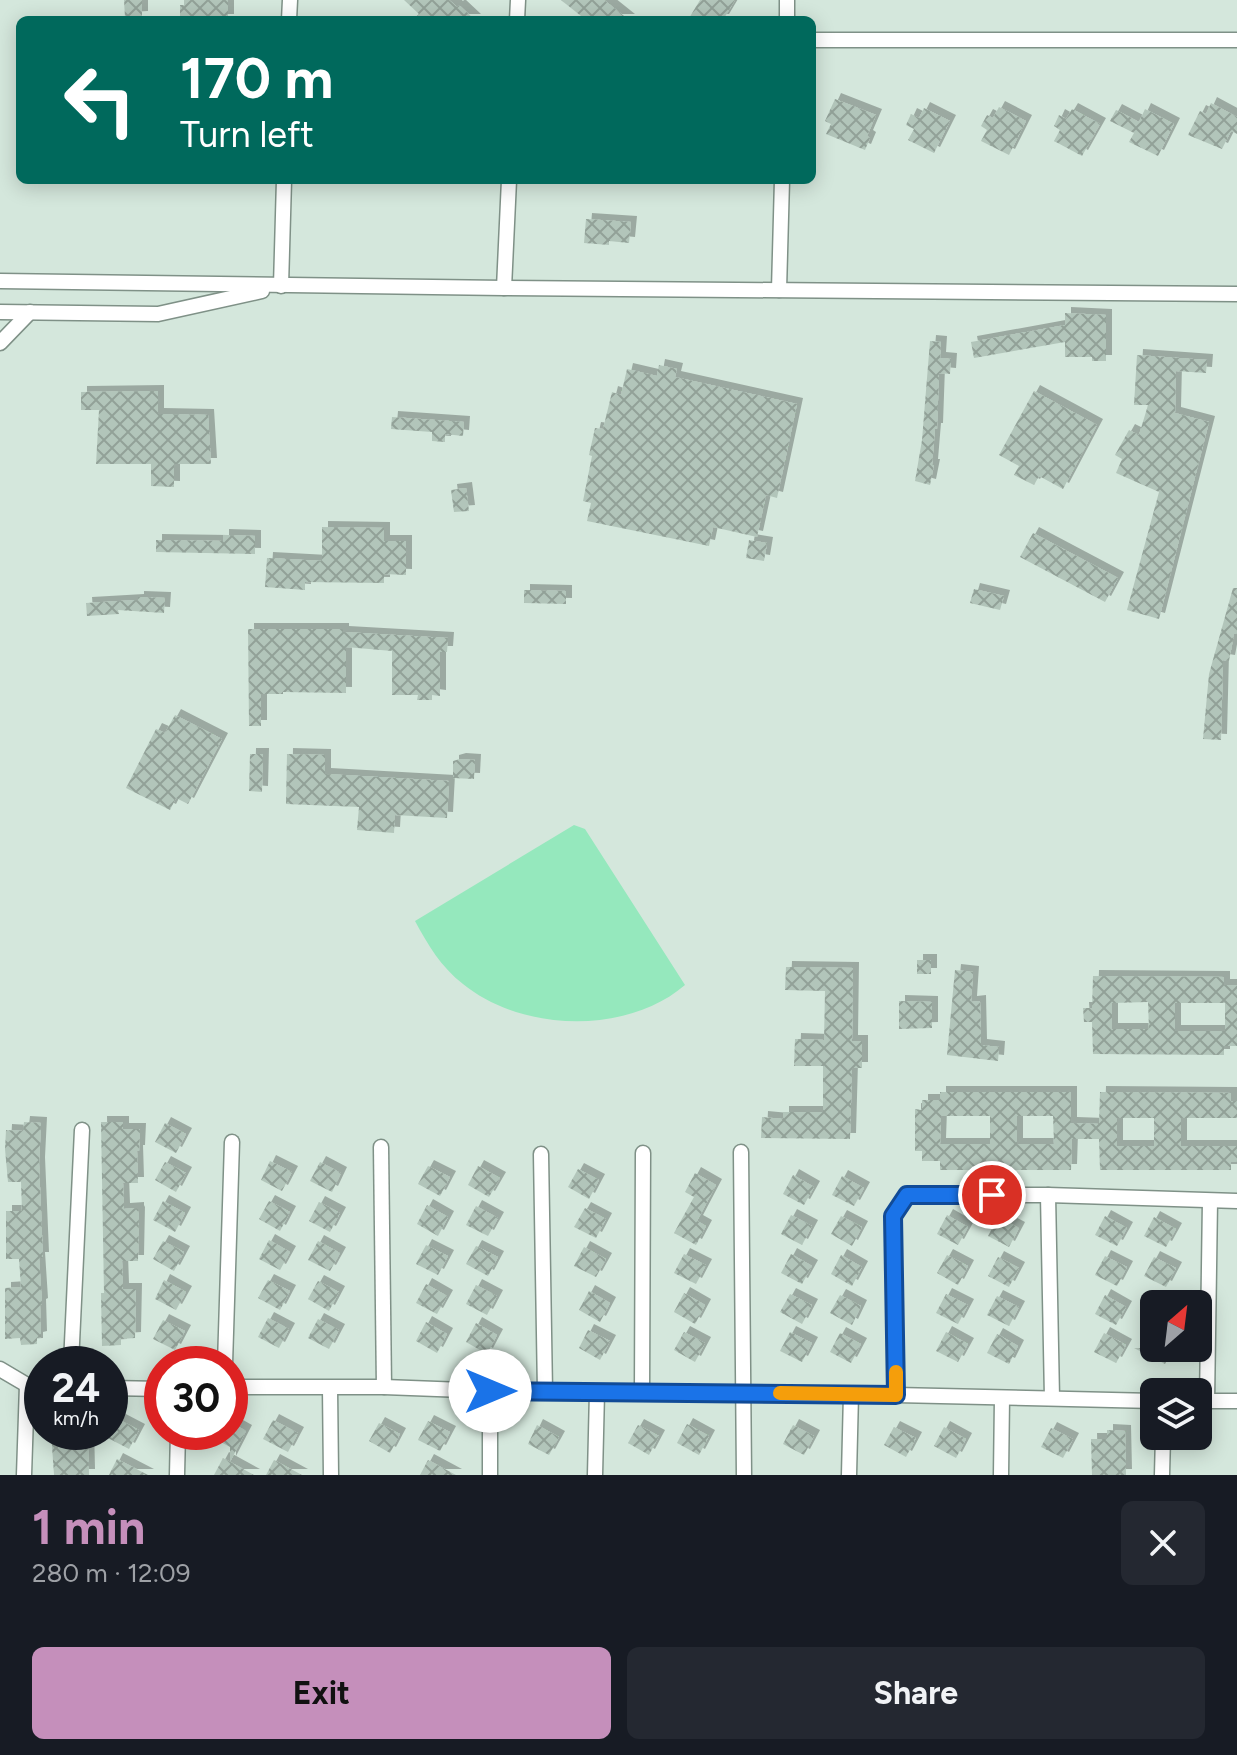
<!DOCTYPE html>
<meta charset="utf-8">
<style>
:root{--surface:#171b24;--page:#242831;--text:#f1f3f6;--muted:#9ea1a6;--accent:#c58fbb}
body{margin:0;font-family:Figtree,sans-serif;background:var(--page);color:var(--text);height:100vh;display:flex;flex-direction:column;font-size:30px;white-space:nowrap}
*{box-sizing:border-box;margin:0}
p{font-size:26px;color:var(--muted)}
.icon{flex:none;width:44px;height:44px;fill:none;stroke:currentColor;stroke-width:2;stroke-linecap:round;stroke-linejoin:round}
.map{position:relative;height:1475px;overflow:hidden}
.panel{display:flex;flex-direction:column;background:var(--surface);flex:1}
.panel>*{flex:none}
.banner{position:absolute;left:16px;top:16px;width:800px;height:168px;border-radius:12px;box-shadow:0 4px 20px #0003;background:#00695c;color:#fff;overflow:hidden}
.needle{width:52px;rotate:28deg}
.buttons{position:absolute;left:1140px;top:1290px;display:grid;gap:16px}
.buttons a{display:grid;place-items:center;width:72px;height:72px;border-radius:12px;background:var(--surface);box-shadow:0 4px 20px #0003;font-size:40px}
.speed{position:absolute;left:24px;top:1346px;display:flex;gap:16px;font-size:40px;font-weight:700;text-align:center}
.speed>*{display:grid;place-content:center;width:104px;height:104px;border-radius:50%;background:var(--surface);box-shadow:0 4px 20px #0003;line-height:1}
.speed small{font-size:20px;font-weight:400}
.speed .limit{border:12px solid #d22;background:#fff;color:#111}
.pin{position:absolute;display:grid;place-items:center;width:68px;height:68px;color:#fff;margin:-34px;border:4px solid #fff;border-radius:50%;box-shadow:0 2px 8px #0007}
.me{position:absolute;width:88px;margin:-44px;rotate:90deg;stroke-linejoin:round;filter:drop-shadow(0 0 6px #0008)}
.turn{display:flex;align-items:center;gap:28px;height:168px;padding:0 32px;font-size:36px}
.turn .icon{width:104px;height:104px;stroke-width:2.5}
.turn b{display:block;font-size:56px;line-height:68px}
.round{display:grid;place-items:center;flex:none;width:84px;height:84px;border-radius:12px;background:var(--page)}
.summary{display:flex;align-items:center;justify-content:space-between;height:136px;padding:0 32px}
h1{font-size:48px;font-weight:700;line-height:60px;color:var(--accent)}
.action{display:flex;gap:16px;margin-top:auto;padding:16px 32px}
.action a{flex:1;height:92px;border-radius:12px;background:var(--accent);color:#111;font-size:32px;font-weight:700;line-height:92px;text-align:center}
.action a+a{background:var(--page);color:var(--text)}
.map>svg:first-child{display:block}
</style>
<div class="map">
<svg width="1237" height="1475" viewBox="0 0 1237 1475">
<defs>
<pattern id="building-cross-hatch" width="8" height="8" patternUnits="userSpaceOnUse" patternTransform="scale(2)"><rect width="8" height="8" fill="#b2c5ba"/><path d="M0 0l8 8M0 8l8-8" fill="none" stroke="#92a198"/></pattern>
<filter id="shadow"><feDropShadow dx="6" dy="-6" stdDeviation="0" flood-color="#0004"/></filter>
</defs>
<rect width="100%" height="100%" fill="#d4e7dc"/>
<path fill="#95e8bd" d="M574,825L585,829L685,985C627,1035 522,1032 463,984C441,967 428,945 415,921Z"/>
<g fill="url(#building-cross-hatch)" fill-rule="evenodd" filter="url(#shadow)">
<path d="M124,0H142V17L125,18Z"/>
<path d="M184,0H228V20H180V5H184Z"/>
<path d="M404,0H449L457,7L459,5L475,20H412L419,14Z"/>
<path d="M561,0H604L629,20H586Z"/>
<path d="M700,0H735L723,20H688Z"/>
<path d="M835,99L876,115L867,136L870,138L865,150L826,134L831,124L825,121Z"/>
<path d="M1211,103L1237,117V134L1231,131L1222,149L1188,135L1200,111L1206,114Z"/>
<path d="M999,107L1026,121L1009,155L981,141L987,130L981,126L987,115L993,118Z"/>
<path d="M924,108L950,121L934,153L908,140L914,129L906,125L911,114L919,118Z"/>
<path d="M1072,109L1100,124L1082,156L1054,141L1060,130L1054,126L1059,115L1066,119Z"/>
<path d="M1145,109L1174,124L1158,156L1129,142L1134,133L1110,121L1116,110L1139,122Z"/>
<path d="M586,219L631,222L629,243L609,241V245L584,243Z"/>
<path d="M1065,313L1106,315V361H1092V357H1065V342L974,358L971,342L1065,325Z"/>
<path d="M930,341L941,342L940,358L951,359L950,374L939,373L937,429H935L932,465H934L930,485L915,481L922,440Z"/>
<path d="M1137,355L1207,360L1206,373L1176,371L1175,413L1209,422L1159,619L1127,610L1159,492L1116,473L1122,459L1115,455L1129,430L1139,435L1148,405H1134Z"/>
<path d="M659,365L677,369L675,377L797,404L777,498L766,495L757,537L713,527L709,546L587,521L591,503L583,501L592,456L589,455L595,428L603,429L612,392L621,395L627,369L657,376Z"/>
<path d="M158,391V414L208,415L211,464H174V487L151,486V464H96L99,410H81V392Z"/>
<path d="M1034,391L1097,425L1063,489L1039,476L1034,485L1014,475L1019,466L999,455Z"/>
<path d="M392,417L464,422L463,436L445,434V442L432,441V432L391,429Z"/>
<path d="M466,488L469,511L454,512L451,490Z"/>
<path d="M322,527L384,528V541H406V575L384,574V583L305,582V590L265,587L267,558L322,561Z"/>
<path d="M1033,533L1118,578L1105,602L1020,557Z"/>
<path d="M223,535L255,536V554L156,552V540L223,541Z"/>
<path d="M749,540L767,543L764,561L746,558Z"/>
<path d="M1233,588H1237V634H1234L1229,661L1223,660L1221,740L1203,739L1209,674Z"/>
<path d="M974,589L1004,596L1000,610L970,603Z"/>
<path d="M524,590L566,591V604L524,603Z"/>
<path d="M138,597L165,598L164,613L118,610L119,614L87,616L86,603L138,600Z"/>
<path d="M248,629H343V632L448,638L447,652H440V696L432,695V700H417L418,695H392V651L346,647V693L283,692V694H261V726H249Z"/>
<path d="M175,715L222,739L188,804L176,798L170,810L126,788L156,729L165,733Z"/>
<path d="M250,754H263L262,792L249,791Z"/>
<path d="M287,754L325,755V774L449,781L447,818L395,815L394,833L357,830L359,807L286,804Z"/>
<path d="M460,759L475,760L474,779L453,778V761Z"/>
<rect x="917" y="960" width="14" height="14"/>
<path d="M786,967L853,968L852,1041H862V1068H852L850,1139L761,1138L762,1117L783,1119V1112H823V1066H794L795,1039L824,1040L825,991L785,990Z"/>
<path d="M955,970L973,972L971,1002L980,1001L981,1045L999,1047L998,1061L947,1055Z"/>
<path d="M1093,976L1224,977V985H1237V1046H1224V1055L1093,1054L1092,1022H1084L1083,1008H1092ZM1148,1002L1149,1029H1112V1003ZM1175,1003H1225V1031H1175Z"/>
<path d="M899,1001L932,1002V1028L899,1029Z"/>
<path d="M940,1092H1071V1123L1099,1124L1100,1092L1231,1093V1101H1237V1118H1181V1146H1237V1162H1231V1170H1100L1099,1139H1072L1071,1170H940V1161H922V1151H915V1109L922,1110V1100H940ZM941,1116H990V1144H940ZM1017,1116H1053L1054,1144H1017ZM1117,1118H1154V1146H1117Z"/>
<path d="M24,1122L41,1123L39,1163L43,1258H39L42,1304L40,1305L41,1337L37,1338V1344L21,1345L20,1338L5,1339V1288L21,1287L19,1259H6V1211H22L21,1182H8L5,1149L6,1130L23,1131Z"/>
<path d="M101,1122H123V1129H140L139,1151H137L138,1183H123L124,1209L138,1208V1213L139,1211L138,1261H122L123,1289H136L135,1338L121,1339V1345L102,1346L101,1293H104Z"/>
<path d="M165,1123L186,1134L176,1153L155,1142Z"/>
<path d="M270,1161L292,1172L282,1191L261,1180Z"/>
<path d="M165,1162L186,1173L176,1192L155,1180Z"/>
<path d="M320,1162L341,1173L332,1192L310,1181Z"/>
<path d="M428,1166L450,1177L440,1196L418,1184Z"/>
<path d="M478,1166L500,1178L489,1197L468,1185Z"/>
<path d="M578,1169L599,1180L589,1199L568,1187Z"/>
<path d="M695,1173L716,1185L697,1221L706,1226L696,1245L674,1233L694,1197L685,1192Z"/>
<path d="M793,1175L814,1187L804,1205L783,1194Z"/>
<path d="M842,1176L864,1188L854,1206L832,1195Z"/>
<path d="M163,1201L185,1213L175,1232L153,1220Z"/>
<path d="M269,1201L290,1212L280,1231L259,1219Z"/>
<path d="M319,1202L340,1213L330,1232L309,1221Z"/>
<path d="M427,1205L448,1217L438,1236L417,1224Z"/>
<path d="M476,1206L498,1218L488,1236L466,1225Z"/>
<path d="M585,1208L606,1219L596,1238L574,1227Z"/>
<path d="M791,1215L812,1226L802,1245L781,1234Z"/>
<path d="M947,1215L968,1227L958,1245L937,1234Z"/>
<path d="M841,1216L862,1227L852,1246L831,1234Z"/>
<path d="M1105,1216L1127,1228L1117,1246L1095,1235Z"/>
<path d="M998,1217L1019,1228L1009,1247L988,1236Z"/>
<path d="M1154,1217L1176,1229L1166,1247L1144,1236Z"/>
<path d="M269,1240L290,1252L280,1270L259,1259Z"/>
<path d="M163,1241L184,1252L174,1271L153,1259Z"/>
<path d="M318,1241L340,1253L330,1271L308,1260Z"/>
<path d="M426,1245L448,1256L438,1275L416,1264Z"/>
<path d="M476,1246L498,1257L488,1276L466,1264Z"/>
<path d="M584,1247L606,1259L596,1277L574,1266Z"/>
<path d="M684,1254L706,1265L696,1284L674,1273Z"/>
<path d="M791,1254L812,1266L802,1284L781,1273Z"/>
<path d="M841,1255L862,1267L852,1286L831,1274Z"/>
<path d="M947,1255L968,1266L958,1285L937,1273Z"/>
<path d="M1105,1256L1127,1267L1117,1286L1095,1275Z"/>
<path d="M998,1257L1019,1268L1009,1287L988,1276Z"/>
<path d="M1154,1257L1176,1268L1166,1287L1144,1276Z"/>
<path d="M164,1280L186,1292L176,1310L155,1299Z"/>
<path d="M268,1280L290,1291L280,1310L258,1298Z"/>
<path d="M318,1281L339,1292L329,1311L308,1299Z"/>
<path d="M426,1284L447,1296L437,1314L416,1303Z"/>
<path d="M476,1285L497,1296L487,1315L466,1304Z"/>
<path d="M589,1291L610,1303L600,1322L579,1310Z"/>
<path d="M684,1293L705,1305L695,1324L674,1312Z"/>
<path d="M790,1294L812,1305L802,1324L780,1312Z"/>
<path d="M946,1294L968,1305L958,1324L936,1313Z"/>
<path d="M840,1295L861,1306L852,1325L830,1313Z"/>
<path d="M1105,1295L1126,1307L1116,1325L1095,1314Z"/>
<path d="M997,1296L1019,1307L1009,1326L987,1315Z"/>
<path d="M268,1318L289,1329L279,1348L258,1337Z"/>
<path d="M318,1319L339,1330L329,1349L308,1338Z"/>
<path d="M163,1320L185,1331L175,1350L153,1339Z"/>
<path d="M426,1322L447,1334L437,1353L416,1341Z"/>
<path d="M476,1323L497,1335L487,1354L466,1342Z"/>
<path d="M588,1330L610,1341L600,1360L579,1348Z"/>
<path d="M684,1332L705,1343L695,1362L674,1350Z"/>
<path d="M790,1332L812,1343L802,1362L780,1351Z"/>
<path d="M946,1332L968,1344L958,1362L936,1351Z"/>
<path d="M840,1333L861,1344L851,1363L830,1352Z"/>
<path d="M1104,1333L1126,1345L1116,1363L1094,1352Z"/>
<path d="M997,1334L1018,1346L1009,1364L987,1353Z"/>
<path d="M1134,1348H1174L1165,1364Z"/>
<path d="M116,1418L139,1430L129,1449L106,1437Z"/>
<path d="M273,1420L298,1433L288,1452L263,1439Z"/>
<path d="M428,1421L450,1432L440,1451L418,1440Z"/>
<path d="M230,1422L246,1431L230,1462V1447L202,1432H230Z"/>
<path d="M379,1423L400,1434L390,1453L369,1441Z"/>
<path d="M687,1424L709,1436L699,1455L677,1443Z"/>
<path d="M537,1425L559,1437L549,1455L528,1444Z"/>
<path d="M638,1425L659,1436L649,1455L628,1443Z"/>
<path d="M793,1425L814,1436L804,1455L783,1444Z"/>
<path d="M894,1427L916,1438L906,1457L884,1445Z"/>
<path d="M944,1427L966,1439L956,1458L934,1446Z"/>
<path d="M1051,1428L1073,1439L1063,1458L1041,1447Z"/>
<path d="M1107,1430L1125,1431L1126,1475H1092L1091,1439H1107Z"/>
<path d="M51,1432H88L89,1475H54Z"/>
<path d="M223,1458L254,1475H214Z"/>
<path d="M117,1459L148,1475H109Z"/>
<path d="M274,1460L302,1475H266Z"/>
<path d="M428,1460L456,1475H420Z"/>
</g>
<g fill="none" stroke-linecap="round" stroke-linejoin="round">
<g stroke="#7f9187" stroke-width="17">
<g id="minor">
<path d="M787,0V20"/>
<path d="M289,20L290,0"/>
<path d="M517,20L518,0"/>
<path d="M812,40H1237"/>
<path d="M0,281L504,288L1237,294"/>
<path d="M281,286L284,180"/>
<path d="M504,288L509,180"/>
<path d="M779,290L782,180"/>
<path d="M0,312L158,314L262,291"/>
<path d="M0,343L30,312"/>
<path d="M381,1147L384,1387"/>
<path d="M741,1152L744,1475"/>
<path d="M541,1154L545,1392"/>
<path d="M1048,1195L1052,1398"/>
<path d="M71,1364L82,1130"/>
<path d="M225,1364L232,1142"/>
<path d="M0,1369L27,1385L42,1386"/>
<path d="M230,1387H384L490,1391L896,1395L1154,1401"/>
<path d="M110,1388L162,1389"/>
<path d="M330,1388L331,1475"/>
<path d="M490,1391V1475"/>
<path d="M642,1392L643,1153"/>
<path d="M896,1395L893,1216L907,1195H1048L1237,1201"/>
<path d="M1201,1401H1237"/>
<path d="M1207,1401L1210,1201"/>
<path d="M24,1475L27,1385"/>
<path d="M177,1475L178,1432"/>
<path d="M595,1475L597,1392"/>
<path d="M849,1475L851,1394"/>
<path d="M1001,1475L1002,1398"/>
<path d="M1162,1475L1163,1436"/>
</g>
</g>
<use href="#minor" stroke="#fff" stroke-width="14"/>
</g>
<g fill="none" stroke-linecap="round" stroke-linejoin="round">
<g stroke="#114b97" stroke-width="20">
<path id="route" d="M490,1391L896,1395L893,1216L907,1195H992"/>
</g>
<use href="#route" stroke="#1a73e8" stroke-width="14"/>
<path stroke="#f59e0b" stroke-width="14" d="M780,1393L896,1395V1372"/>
</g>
</svg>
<div class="buttons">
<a><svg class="needle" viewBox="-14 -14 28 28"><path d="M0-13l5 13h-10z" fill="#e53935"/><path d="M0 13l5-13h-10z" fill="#9ea1a6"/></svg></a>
<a><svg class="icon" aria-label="layers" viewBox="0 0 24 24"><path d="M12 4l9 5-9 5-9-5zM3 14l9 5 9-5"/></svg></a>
</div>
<div class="speed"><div>24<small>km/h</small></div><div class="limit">30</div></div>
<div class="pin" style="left:992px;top:1195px;background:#d93025"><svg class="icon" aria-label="arrive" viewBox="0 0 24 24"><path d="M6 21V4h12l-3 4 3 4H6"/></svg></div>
<svg class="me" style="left:490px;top:1391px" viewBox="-20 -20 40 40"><circle r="19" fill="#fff"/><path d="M0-13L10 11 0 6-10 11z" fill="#1a73e8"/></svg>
<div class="banner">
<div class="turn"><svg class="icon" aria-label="left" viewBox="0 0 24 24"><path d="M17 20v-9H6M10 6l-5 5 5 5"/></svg><div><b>170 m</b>Turn left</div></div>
</div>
</div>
<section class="panel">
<div class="summary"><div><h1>1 min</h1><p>280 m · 12:09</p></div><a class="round"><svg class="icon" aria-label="close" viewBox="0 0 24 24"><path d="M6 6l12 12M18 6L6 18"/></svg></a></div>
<div class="action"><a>Exit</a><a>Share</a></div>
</section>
